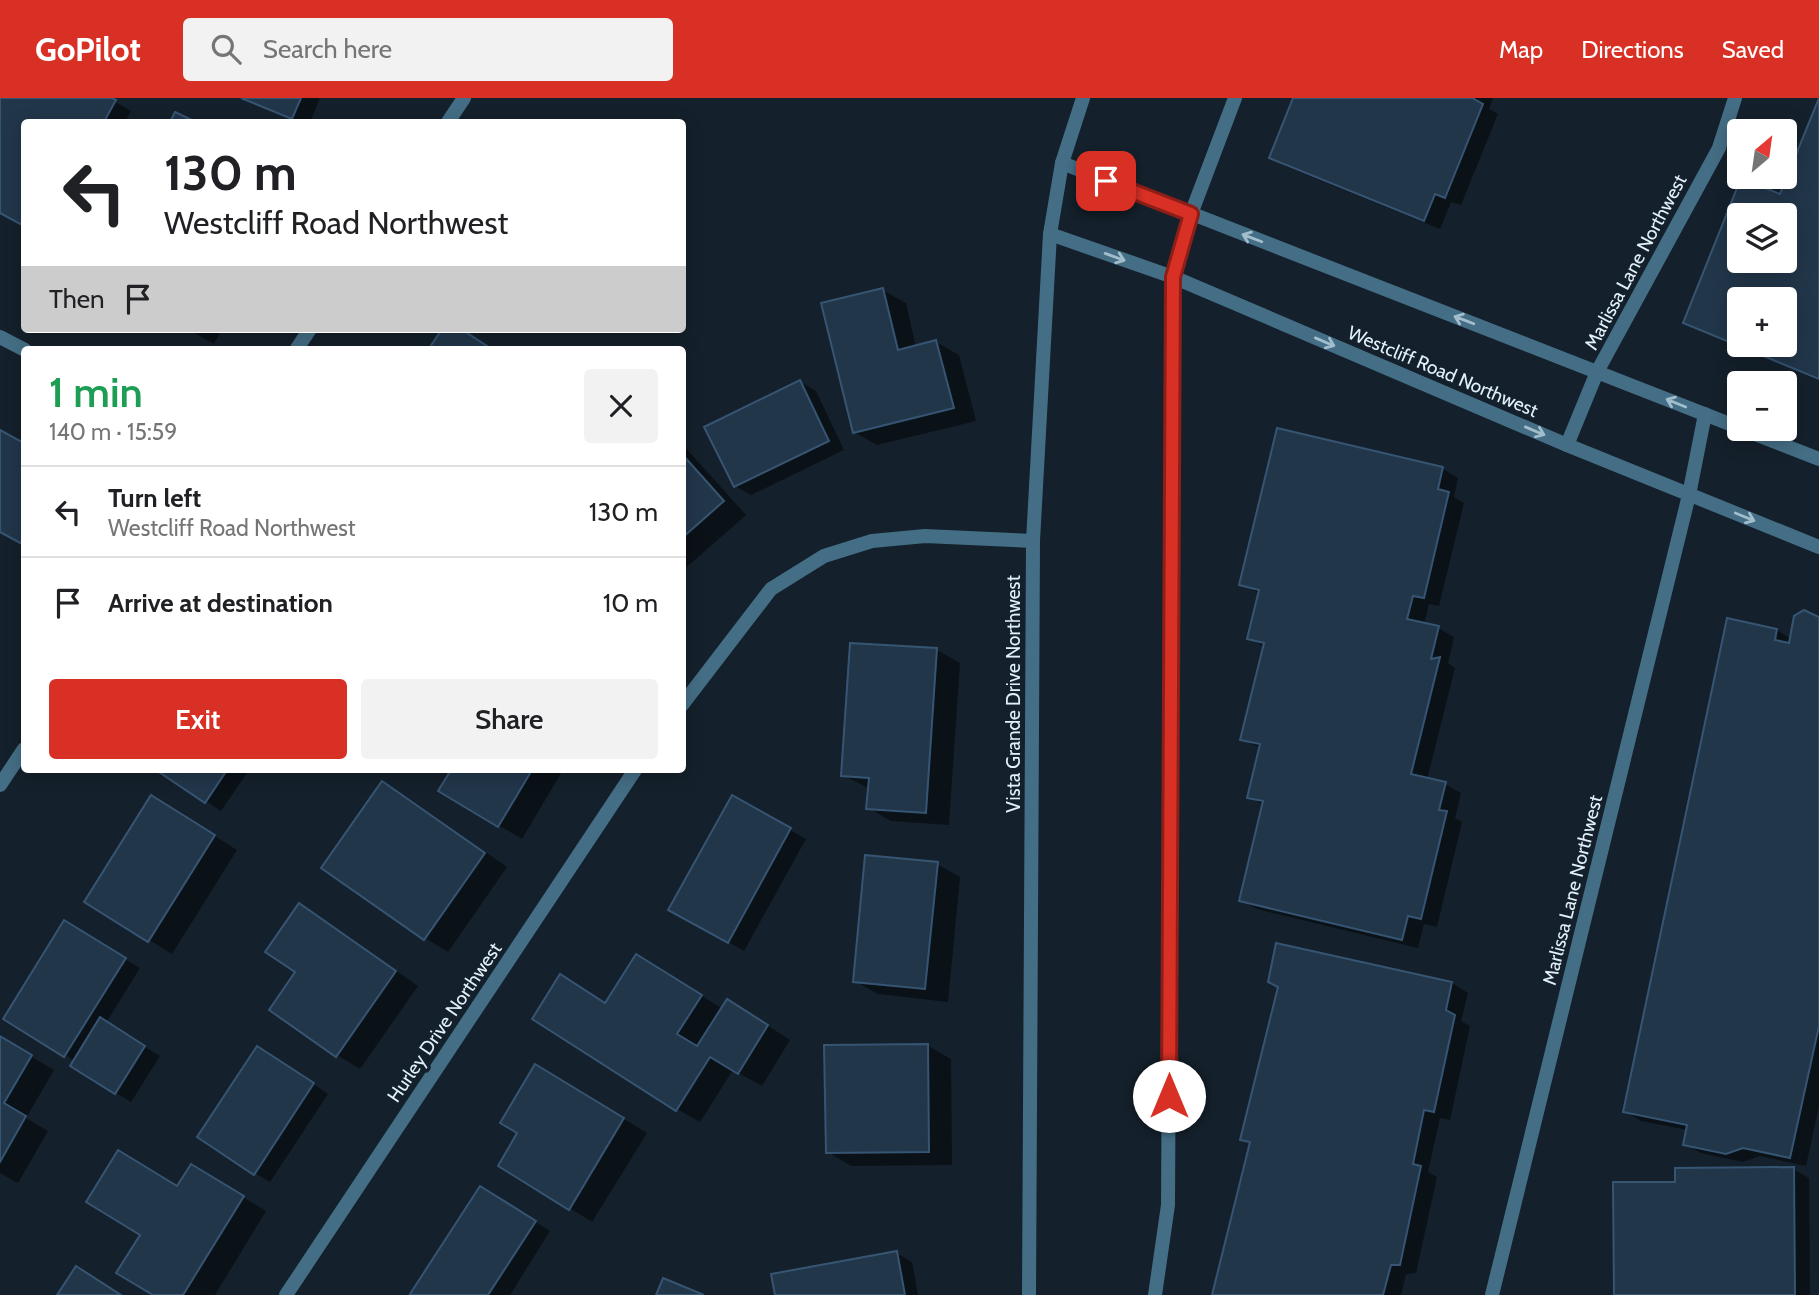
<!DOCTYPE html>
<meta charset="utf-8">
<style>
:root{--surface:#fff;--page:#f2f2f2;--text:#202124;--muted:#757577;--line:#e0e0e0;--accent:#d93025}
body{margin:0;font-family:Cabin,sans-serif;background:var(--page);color:var(--text);height:100vh;display:flex;flex-direction:column;font-size:26px;white-space:nowrap}
*{box-sizing:border-box;margin:0}
p{font-size:23px;color:var(--muted)}
.icon{flex:none;width:38px;height:38px;fill:none;stroke:currentColor;stroke-width:2;stroke-linecap:round;stroke-linejoin:round}
.map{position:relative;flex:1;overflow:hidden}
.panel{position:absolute;left:21px;top:248px;width:665px;height:427px;display:flex;flex-direction:column;background:var(--surface);border-radius:7px;box-shadow:0 4px 18px #0003}
.panel>*{flex:none}
.hud{position:absolute;left:21px;top:21px;width:665px;height:214px;border-radius:7px;box-shadow:0 4px 18px #0003;background:#fff;color:var(--text);overflow:hidden}
.needle{width:46px;rotate:29deg}
.buttons{position:absolute;left:1727px;top:21px;display:grid;gap:14px}
.buttons a{display:grid;place-items:center;width:70px;height:70px;border-radius:7px;background:var(--surface);box-shadow:0 4px 18px #0003;font-size:35px}
.pin{position:absolute;display:grid;place-items:center;width:60px;height:60px;color:#fff;margin:-30px;border-radius:14px;box-shadow:0 4px 10px #0006}
.me{position:absolute;width:77px;margin:-38px;rotate:0deg;stroke-linejoin:round;filter:drop-shadow(0 0 5px #0008)}
.turn{display:flex;align-items:center;gap:24px;height:147px;padding:0 28px;font-size:32px}
.turn .icon{width:91px;height:91px;stroke-width:2.5}
.turn b{display:block;font-size:49px;line-height:60px}
.then{display:flex;align-items:center;height:66px;padding:0 28px;background:#0003;gap:14px;font-size:26px}
.round{display:grid;place-items:center;flex:none;width:74px;height:74px;border-radius:7px;background:var(--page)}
.summary{display:flex;align-items:center;justify-content:space-between;height:119px;padding:0 28px}
h1{font-size:42px;font-weight:600;line-height:52px;color:#1e9e55}
.cta{display:flex;gap:14px;margin-top:auto;padding:14px 28px}
.cta a{flex:1;height:80px;border-radius:7px;background:var(--accent);color:#fff;font-size:28px;font-weight:600;line-height:80px;text-align:center}
.cta a+a{background:var(--page);color:var(--text)}
ul{padding:0;list-style:none}
li{display:flex;align-items:center;gap:21px;height:91px;padding:0 28px;border-top:2px solid var(--line)}
li div{flex:1}
li b{display:block;font-size:26px}
li em{font-style:normal}
header{display:flex;align-items:center;gap:42px;box-sizing:border-box;height:98px;padding:0 35px;background:var(--accent);color:#fff}
header strong{font-size:33px}
nav{display:flex;gap:38px;margin-inline-start:auto;font-size:24px}
.search{width:490px;height:63px;background:var(--page);display:flex;align-items:center;gap:18px;box-sizing:border-box;padding:0 24px;border-radius:7px;color:var(--muted);font-size:26px}
.map>svg:first-child{display:block}
</style>
<header>
<strong>GoPilot</strong>
<div class="search"><svg class="icon" aria-label="search" viewBox="0 0 24 24"><circle cx="10" cy="10" r="6"/><path d="M15 15l6 6"/></svg>Search here</div>
<nav><a>Map</a><a>Directions</a><a>Saved</a></nav>
</header>
<div class="map">
<svg width="1819" height="1197" viewBox="0 0 1819 1197">
<rect width="100%" height="100%" fill="#14202b"/>
<g fill="#0007" fill-rule="evenodd">
<path d="M0,0H108L131,13L125,24H24V127L0,115Z"/>
<path d="M241,0H320L310,24H299Z"/>
<path d="M1295,0H1493L1489,11L1498,16L1461,107L1451,104L1440,131L1287,69L1271,60Z"/>
<path d="M1819,4V282L1701,233L1685,224L1742,82L1781,99ZM1740,117H1785V163H1740ZM1740,201H1785V247H1740Z"/>
<path d="M882,192L906,205L916,249L936,244L959,257L976,323L877,347L854,334Z"/>
<path d="M187,231H222L214,246Z"/>
<path d="M800,284L816,293L844,352L751,397L735,388Z"/>
<path d="M1278,332L1443,371L1458,380L1454,399L1464,405L1439,508L1429,506L1424,527L1438,530L1454,539L1448,565L1455,570L1427,682L1445,686L1461,695L1455,720L1462,724L1437,829L1424,826L1418,850L1257,811L1241,802L1264,707L1249,699L1261,650L1242,641L1264,549L1249,540L1260,496L1241,486Z"/>
<path d="M0,334L24,347V446L0,433Z"/>
<path d="M682,346L746,417L682,473Z"/>
<path d="M1819,521V1008L1806,1068L1760,1058L1743,1064L1701,1055L1685,1046L1688,1032L1641,1023L1625,1013L1777,532L1791,541Z"/>
<path d="M937,552L960,565L949,727L891,723L868,710L870,691L843,677Z"/>
<path d="M159,672H249L221,713Z"/>
<path d="M453,672H563L522,741L440,693Z"/>
<path d="M382,685L405,698L507,769L448,854L425,840Z"/>
<path d="M733,700L806,741L744,853L671,812Z"/>
<path d="M175,713L237,752L172,856L87,803Z"/>
<path d="M937,766L960,779L948,904L878,896L855,883Z"/>
<path d="M299,808L322,821L418,888L360,971L337,957L298,874Z"/>
<path d="M65,825L140,870L106,925L160,958L131,1004L116,995L75,963L5,920Z"/>
<path d="M1278,847L1452,885L1468,895L1461,923L1470,928L1450,1022L1440,1020L1428,1074L1437,1079L1416,1175L1406,1176L1401,1197H1214L1251,1046L1242,1041L1280,889Z"/>
<path d="M660,871L721,910L750,916L790,942L762,988L733,972L700,1024L677,1011Z"/>
<path d="M0,940L54,972L26,1020L48,1033L18,1085L0,1075Z"/>
<path d="M928,948L951,961L952,1067L851,1068L828,1054Z"/>
<path d="M273,959L328,996L270,1084L255,1075Z"/>
<path d="M559,981L647,1035L592,1124L570,1110Z"/>
<path d="M1793,1071L1809,1080L1810,1197H1616L1677,1086Z"/>
<path d="M215,1082L266,1113L215,1197H156L142,1136L178,1090Z"/>
<path d="M496,1099L550,1133L510,1197H415Z"/>
<path d="M896,1155L912,1164L918,1197H777Z"/>
</g>
<g fill="#22364a" stroke="#365573" stroke-width="2" fill-rule="evenodd">
<path d="M0,0H112L116,2L104,24H24V128L0,115Z"/>
<path d="M241,0H301L292,21Z"/>
<path d="M1293,0H1474V1L1483,6L1445,100L1435,96L1424,123L1269,60Z"/>
<path d="M1819,0V281L1683,225L1741,80L1780,96ZM1740,117H1785V163H1740ZM1740,201H1785V247H1740Z"/>
<path d="M175,14L196,24H170Z"/>
<path d="M883,190L898,252L936,242L954,310L853,335L821,205Z"/>
<path d="M442,231H461L493,252H428Z"/>
<path d="M800,282L829,343L734,389L704,329Z"/>
<path d="M1277,330L1443,369L1438,391L1449,394L1424,500L1413,498L1407,521L1439,528L1431,561L1440,559L1411,676L1446,684L1439,712L1447,713L1421,821L1408,818L1402,842L1239,803L1263,703L1247,700L1260,646L1240,642L1264,545L1247,541L1259,492L1239,487Z"/>
<path d="M0,332L24,345V447L0,434Z"/>
<path d="M682,356L724,403L682,440Z"/>
<path d="M1804,512L1819,519V928L1790,1060L1743,1050L1726,1056L1683,1047L1687,1027L1623,1014L1727,520L1777,531L1775,542L1789,545L1794,518Z"/>
<path d="M850,545L937,550L926,715L866,711L869,680L841,678Z"/>
<path d="M156,672H227L205,705Z"/>
<path d="M451,672H532L498,729L438,693Z"/>
<path d="M382,683L485,755L424,842L321,770Z"/>
<path d="M151,697L215,737L148,844L84,804Z"/>
<path d="M732,697L791,730L728,845L668,812Z"/>
<path d="M865,757L938,764L925,891L853,884Z"/>
<path d="M299,805L396,873L336,959L269,912L295,874L265,854Z"/>
<path d="M64,822L126,860L64,959L3,921Z"/>
<path d="M1276,845L1452,884L1446,912L1455,917L1434,1014L1424,1012L1413,1066L1421,1068L1400,1167H1391L1383,1197H1212L1250,1044L1240,1042L1278,889L1268,884Z"/>
<path d="M636,856L702,897L677,936L697,948L727,901L768,927L738,976L710,959L676,1013L532,921L560,876L605,905Z"/>
<path d="M100,919L145,948L115,996L70,968Z"/>
<path d="M0,938L32,957L4,1005L26,1018L0,1064Z"/>
<path d="M928,946L929,1054L826,1055L824,947Z"/>
<path d="M257,948L314,985L254,1077L197,1039Z"/>
<path d="M535,966L624,1020L569,1112L498,1068L517,1035L500,1025Z"/>
<path d="M118,1052L177,1088L191,1066L244,1098L183,1197H153L116,1175L140,1137L86,1104Z"/>
<path d="M1794,1069L1795,1197H1614L1613,1084H1675V1070Z"/>
<path d="M480,1088L536,1123L488,1197H412L410,1196Z"/>
<path d="M897,1153L905,1197H775L771,1176Z"/>
<path d="M76,1168L121,1197H57Z"/>
<path d="M663,1180L704,1197H656Z"/>
</g>
<g fill="none" stroke-linecap="round" stroke-linejoin="round">
<g stroke="#446e85" stroke-width="14">
<path d="M1062,65L1740,330"/>
<path d="M1050,136L1173,179L1567,347L1819,449"/>
<path d="M0,239L25,252"/>
<path d="M1742,331L1819,361"/>
<path d="M1567,347L1597,274L1719,50L1735,0"/>
<path d="M682,607L771,491L824,458L872,443L925,438L1033,443"/>
<path d="M286,1197L635,672"/>
<path d="M1029,1197L1033,443L1050,136L1062,65L1083,0"/>
<path d="M1155,1197L1168,1107L1173,179L1191,116L1235,0"/>
<path d="M1492,1197L1689,397L1705,316"/>
</g>
<g stroke="#446e85" stroke-width="14">
<path d="M448,24L464,0"/>
<path d="M296,252L310,231"/>
<path d="M0,687L24,651"/>
</g>
</g>
<defs><path id="oneway-shaft" d="M-6 0H5M1.5-3L5.5 0L1.5 3" fill="none" stroke-width="1.6" stroke-linecap="round" stroke-linejoin="round" transform="scale(1.75)"/></defs>
<g stroke="#a2bdcc">
<use href="#oneway-shaft" transform="translate(1252 140) rotate(-159)"/>
<use href="#oneway-shaft" transform="translate(1115 159) rotate(20)"/>
<use href="#oneway-shaft" transform="translate(1464 222) rotate(-159)"/>
<use href="#oneway-shaft" transform="translate(1325 244) rotate(23)"/>
<use href="#oneway-shaft" transform="translate(1676 305) rotate(-158)"/>
<use href="#oneway-shaft" transform="translate(1535 333) rotate(23)"/>
<use href="#oneway-shaft" transform="translate(1745 419) rotate(22)"/>
</g>
<g fill="none" stroke-linecap="round" stroke-linejoin="round">
<g stroke="#8d1f18" stroke-width="18">
<path id="route" d="M1106,83L1191,116L1173,179L1169,998"/>
</g>
<use href="#route" stroke="#d93025" stroke-width="12"/>
</g>
<g text-anchor="middle" stroke-width="7" stroke-linejoin="round" paint-order="stroke">
<g font-size="19" fill="#e1f1fc" stroke="#14202b">
<text transform="translate(1635 164) rotate(-62)" y="7">Marlissa Lane Northwest</text>
<text transform="translate(1443 273) rotate(23)" y="7">Westcliff Road Northwest</text>
<text transform="translate(1013 596) rotate(-90)" y="7">Vista Grande Drive Northwest</text>
<text transform="translate(1572 792) rotate(-76)" y="7">Marlissa Lane Northwest</text>
<text transform="translate(444 924) rotate(-56)" y="7">Hurley Drive Northwest</text>
</g>
</g>
</svg>
<div class="buttons">
<a><svg class="needle" viewBox="-14 -14 28 28"><path d="M0-13l5 13h-10z" fill="#e53935"/><path d="M0 13l5-13h-10z" fill="#757577"/></svg></a>
<a><svg class="icon" aria-label="layers" viewBox="0 0 24 24"><path d="M12 4l9 5-9 5-9-5zM3 14l9 5 9-5"/></svg></a>
<a>+</a>
<a>−</a>
</div>
<div class="pin" style="left:1106px;top:83px;background:#d93025"><svg class="icon" aria-label="arrive" viewBox="0 0 24 24"><path d="M6 21V4h12l-3 4 3 4H6"/></svg></div>
<svg class="me" style="left:1169px;top:998px" viewBox="-20 -20 40 40"><circle r="19" fill="#fff"/><path d="M0-13L10 11 0 6-10 11z" fill="#d93025"/></svg>
<div class="hud">
<div class="turn"><svg class="icon" aria-label="left" viewBox="0 0 24 24"><path d="M17 20v-9H6M10 6l-5 5 5 5"/></svg><div><b>130 m</b>Westcliff Road Northwest</div></div>
<div class="then">Then<svg class="icon" aria-label="arrive" viewBox="0 0 24 24"><path d="M6 21V4h12l-3 4 3 4H6"/></svg></div>
</div>
<section class="panel">
<div class="summary"><div><h1>1 min</h1><p>140 m · 15:59</p></div><a class="round"><svg class="icon" aria-label="close" viewBox="0 0 24 24"><path d="M6 6l12 12M18 6L6 18"/></svg></a></div>
<ul>
<li><svg class="icon" aria-label="left" viewBox="0 0 24 24"><path d="M17 20v-9H6M10 6l-5 5 5 5"/></svg><div><b>Turn left</b><p>Westcliff Road Northwest</p></div><em>130 m</em></li>
<li><svg class="icon" aria-label="arrive" viewBox="0 0 24 24"><path d="M6 21V4h12l-3 4 3 4H6"/></svg><div><b>Arrive at destination</b></div><em>10 m</em></li>
</ul>
<div class="cta"><a>Exit</a><a>Share</a></div>
</section>
</div>
